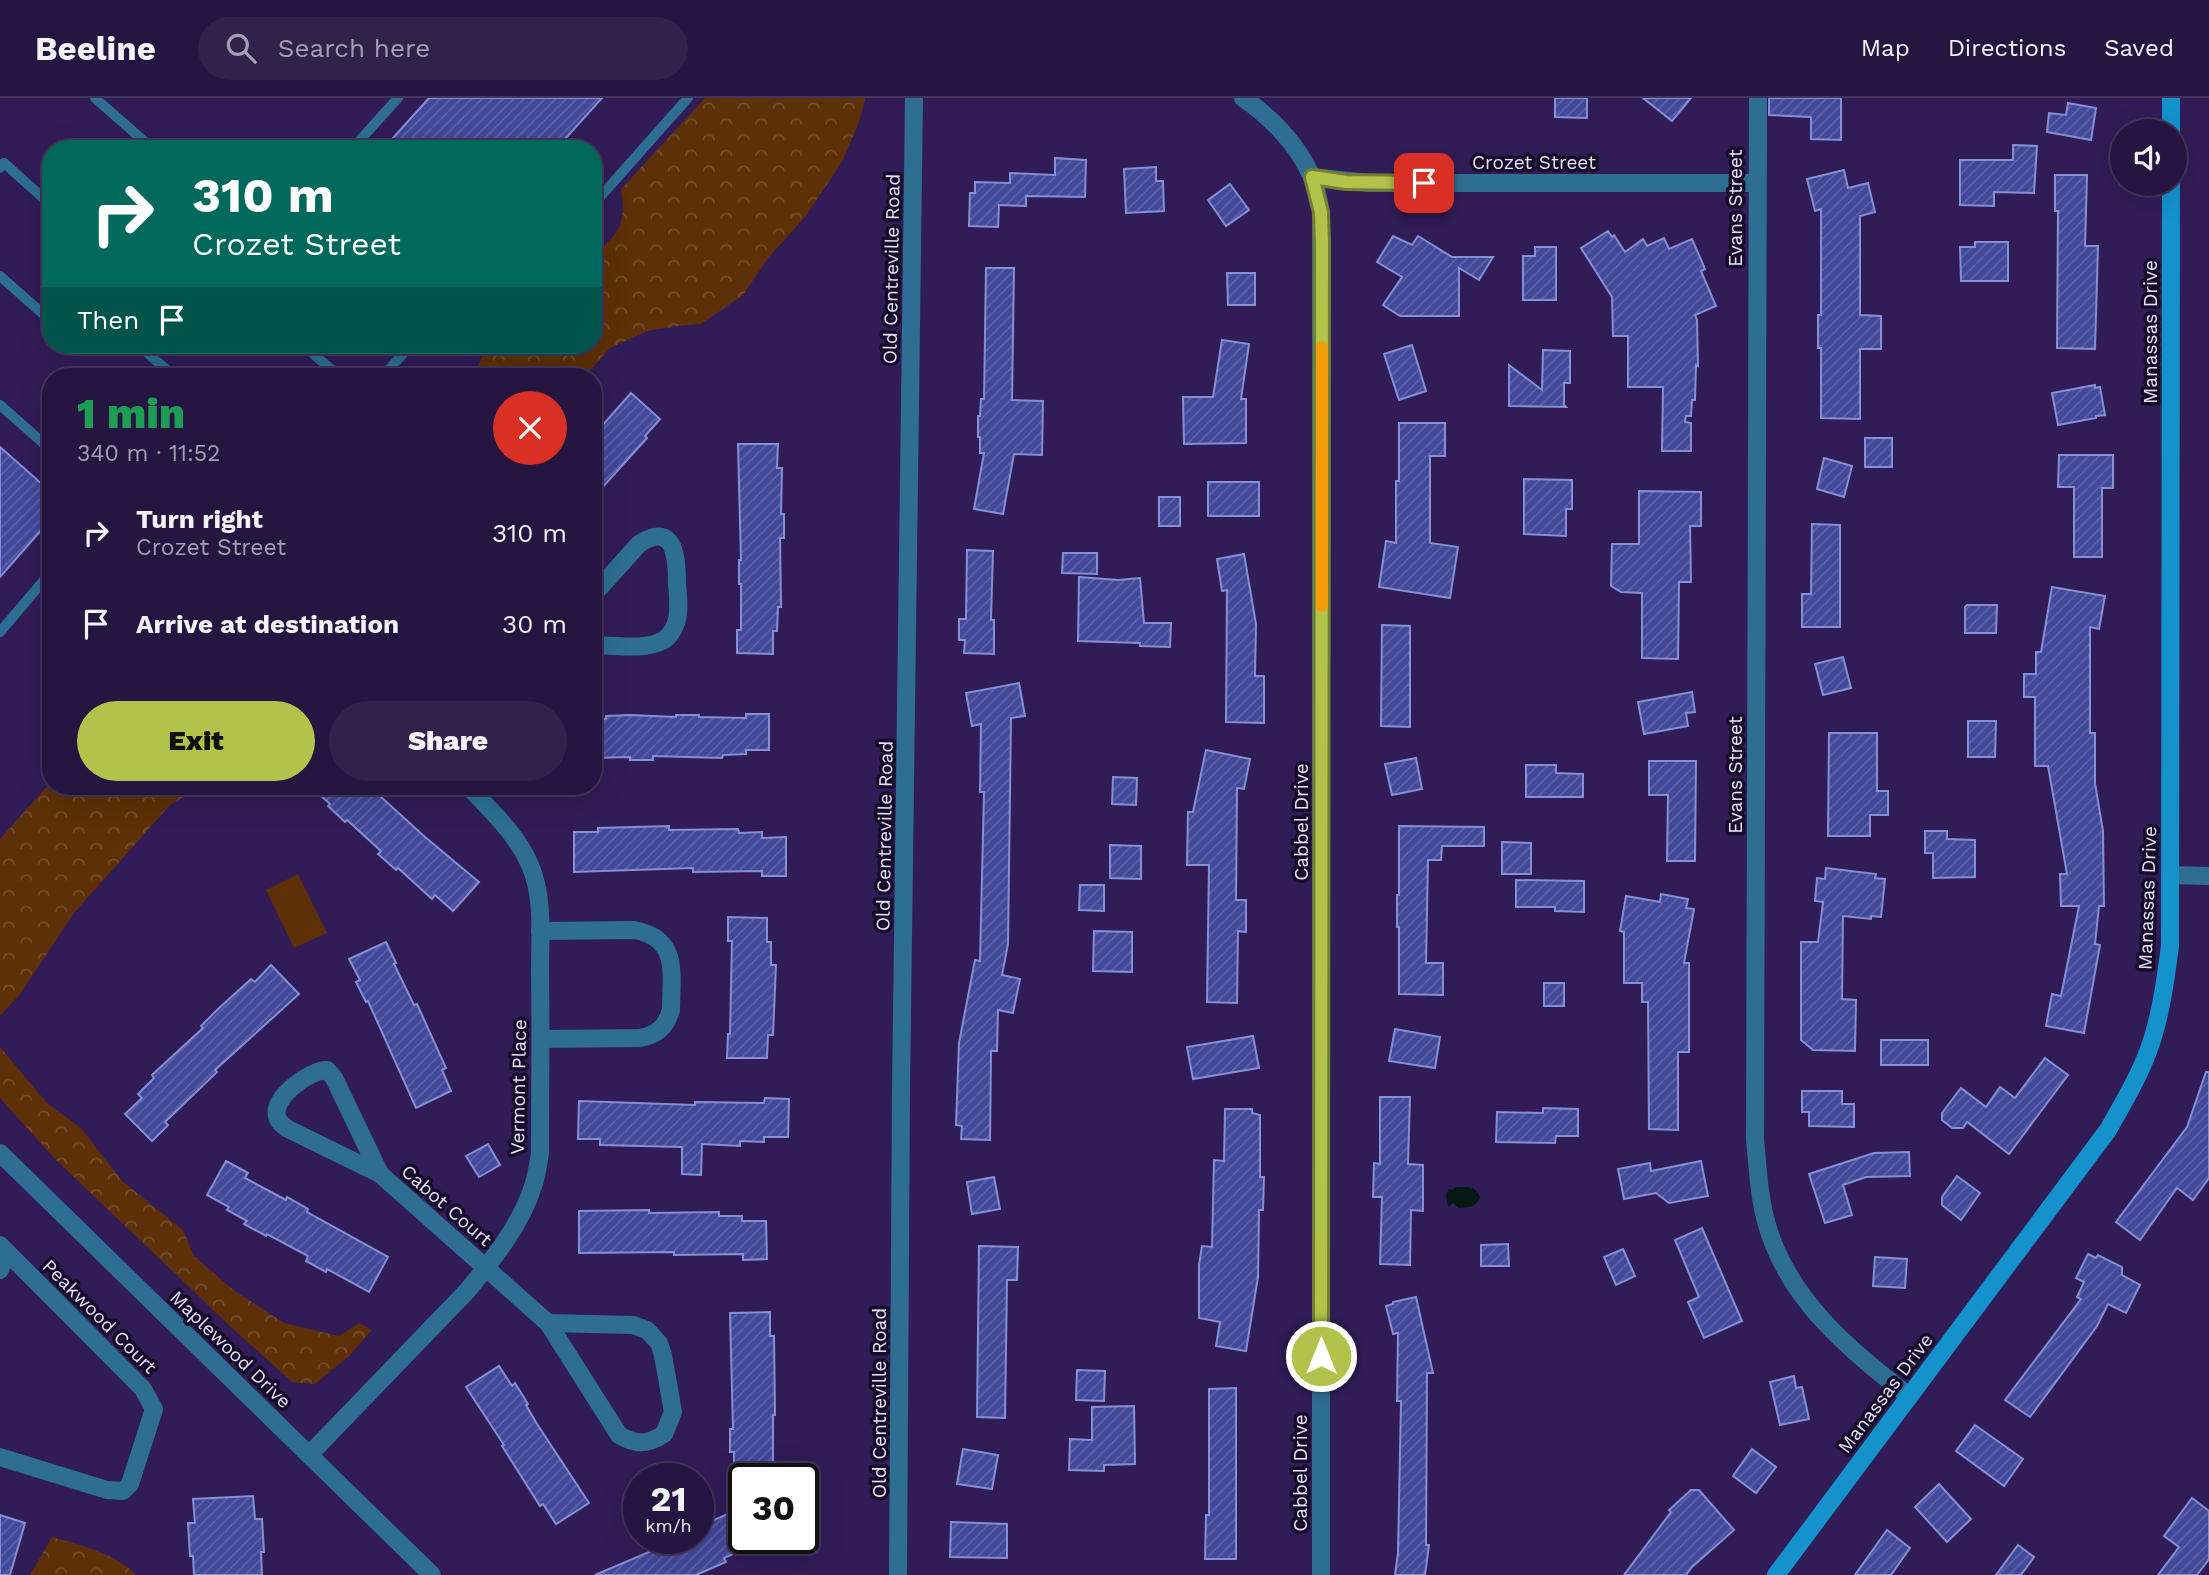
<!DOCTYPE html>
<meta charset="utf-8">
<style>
:root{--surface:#251541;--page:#31224c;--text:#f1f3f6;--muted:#a39fb1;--line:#42345a;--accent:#b2c34b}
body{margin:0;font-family:"Work Sans",sans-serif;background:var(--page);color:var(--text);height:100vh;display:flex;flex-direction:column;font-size:26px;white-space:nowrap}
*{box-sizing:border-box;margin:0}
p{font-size:23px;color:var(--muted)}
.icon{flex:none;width:38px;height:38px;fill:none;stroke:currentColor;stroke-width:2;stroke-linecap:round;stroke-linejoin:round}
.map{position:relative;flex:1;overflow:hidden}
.sheet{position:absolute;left:42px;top:270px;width:560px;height:427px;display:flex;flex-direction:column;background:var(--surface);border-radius:28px;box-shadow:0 7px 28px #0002,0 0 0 2px var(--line)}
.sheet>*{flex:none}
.hud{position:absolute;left:42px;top:42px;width:560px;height:214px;border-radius:28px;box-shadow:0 7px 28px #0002,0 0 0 2px var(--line);background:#00695c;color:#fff;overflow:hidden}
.fabs{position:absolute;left:2110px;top:21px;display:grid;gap:14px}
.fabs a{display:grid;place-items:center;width:77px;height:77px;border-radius:50%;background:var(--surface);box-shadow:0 7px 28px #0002,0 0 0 2px var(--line);font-size:35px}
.speed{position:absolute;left:623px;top:1365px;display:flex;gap:14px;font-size:35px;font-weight:700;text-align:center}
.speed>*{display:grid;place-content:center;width:91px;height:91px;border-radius:50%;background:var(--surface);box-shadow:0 7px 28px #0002,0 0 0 2px var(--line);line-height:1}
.speed small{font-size:18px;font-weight:400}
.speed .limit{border:4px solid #111;border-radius:10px;background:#fff;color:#111}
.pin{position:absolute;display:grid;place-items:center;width:60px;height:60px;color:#fff;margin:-30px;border-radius:14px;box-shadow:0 4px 10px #0006}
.me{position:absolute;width:77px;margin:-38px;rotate:0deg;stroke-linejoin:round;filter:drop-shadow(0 0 5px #0008)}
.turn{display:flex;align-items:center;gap:24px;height:147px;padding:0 35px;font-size:32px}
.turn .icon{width:91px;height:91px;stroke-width:2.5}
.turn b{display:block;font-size:49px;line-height:60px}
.then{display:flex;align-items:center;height:66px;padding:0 35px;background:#0003;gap:14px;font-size:26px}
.round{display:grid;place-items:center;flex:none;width:74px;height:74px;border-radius:37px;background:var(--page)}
.head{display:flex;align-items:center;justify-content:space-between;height:119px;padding:0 35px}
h1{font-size:42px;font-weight:800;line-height:52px;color:#1e9e55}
.primary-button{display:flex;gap:14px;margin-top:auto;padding:14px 35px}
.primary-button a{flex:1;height:80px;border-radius:42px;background:var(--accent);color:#111;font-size:28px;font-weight:800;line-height:80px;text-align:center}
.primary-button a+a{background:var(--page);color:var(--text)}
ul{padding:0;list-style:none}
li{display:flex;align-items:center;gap:21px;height:91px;padding:0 35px}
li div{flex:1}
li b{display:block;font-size:26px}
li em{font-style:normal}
header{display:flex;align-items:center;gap:42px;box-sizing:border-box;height:98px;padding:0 35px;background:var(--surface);border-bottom:2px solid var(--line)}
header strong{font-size:33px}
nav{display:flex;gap:38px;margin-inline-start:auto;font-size:24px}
.search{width:490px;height:63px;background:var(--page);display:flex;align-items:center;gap:18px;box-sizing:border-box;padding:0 24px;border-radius:38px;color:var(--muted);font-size:26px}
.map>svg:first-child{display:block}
</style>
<header>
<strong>Beeline</strong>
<div class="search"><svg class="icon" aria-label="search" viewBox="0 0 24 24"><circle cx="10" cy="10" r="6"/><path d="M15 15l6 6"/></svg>Search here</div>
<nav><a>Map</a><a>Directions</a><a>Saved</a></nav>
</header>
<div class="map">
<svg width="2209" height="1477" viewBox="0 0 2209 1477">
<defs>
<pattern id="forest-crowns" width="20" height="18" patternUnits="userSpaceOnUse" patternTransform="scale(1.75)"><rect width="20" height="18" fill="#5d3007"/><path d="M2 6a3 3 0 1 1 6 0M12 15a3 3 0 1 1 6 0" fill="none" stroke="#744e2c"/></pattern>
<pattern id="building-hatch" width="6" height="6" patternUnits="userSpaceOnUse" patternTransform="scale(1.75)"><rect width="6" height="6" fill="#42489a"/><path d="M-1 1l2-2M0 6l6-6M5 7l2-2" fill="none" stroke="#5d62a9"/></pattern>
</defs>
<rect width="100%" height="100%" fill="#311c57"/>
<path fill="#5d3007" d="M298,776L327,835L294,850L266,792Z"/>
<g fill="url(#forest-crowns)">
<path d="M705,0H865V2L858,27L842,64L805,119L769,159L743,197L701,226L678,228L647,233L610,250L585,278H474L484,254L490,247H593V159C618,134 627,129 621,91Z"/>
<path d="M51,684V688H203L170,707L74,815L20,896L0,918V741Z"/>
<path d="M0,949L48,1006L81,1030L122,1083L183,1132L194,1158L232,1191L284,1225L339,1238L359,1225L372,1232L349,1258L315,1286L292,1284L232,1230L55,1061L0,1000Z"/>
<path d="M52,1439C80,1447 115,1455 136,1477H30Z"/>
</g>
<path fill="#061814" d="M1456,1089C1469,1089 1476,1087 1480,1100C1475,1110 1469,1109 1459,1110L1453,1105L1448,1109L1446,1096L1449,1091L1452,1092Z"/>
<g fill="url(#building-hatch)" stroke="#848fd4" stroke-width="2">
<path d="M429,0H602L556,51H383Z"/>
<path d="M1555,0H1587V20L1555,19Z"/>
<path d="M1643,0H1691L1672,23Z"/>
<path d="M1769,0H1841V42L1811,41V19L1769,17Z"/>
<path d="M2068,5L2096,10L2091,42L2047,34L2049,15L2066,17Z"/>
<path d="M2013,47L2037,48L2034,95L1994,94V108L1960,107V62H2013Z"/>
<path d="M1055,60L1086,62L1085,99L1026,98V108L999,107L998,129L969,128L970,95H975V84L1010,85V75L1055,77Z"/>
<path d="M1156,69V83H1163L1164,113L1126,115L1124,71Z"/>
<path d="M1844,72L1848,90L1868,85L1875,114L1860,118V217L1881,218V251H1860V321L1821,320V250H1818V217H1821V111L1815,113L1807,81Z"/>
<path d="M2055,77H2087L2085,148H2098L2095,251L2057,250L2058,113H2055Z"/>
<path d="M1230,86L1249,112L1226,128L1208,102Z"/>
<path d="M1608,133L1612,139L1614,137L1625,154L1643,141L1647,148L1664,140L1669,151L1692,141L1705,171L1701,173L1716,208L1695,217L1697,222L1698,268L1696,267L1695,302H1692L1691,318H1686L1685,324L1691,325V353H1662L1663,289H1628V238H1613L1612,199L1581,150Z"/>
<path d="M1393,138L1412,147L1418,138L1452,159H1493L1479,182L1459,170V218H1400L1383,207L1402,179L1377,164Z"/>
<path d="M1975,144H2008V183H1961L1960,149H1975Z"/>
<path d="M1535,149H1556V202H1523V158H1535Z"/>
<path d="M986,170H1014L1012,302L1043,303L1042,357L1014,356L1003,416L974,411L984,355H980V339H978V318H980L981,301H984Z"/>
<path d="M1227,175H1255V207H1228Z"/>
<path d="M1222,242L1249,246L1241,301H1246V345L1184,346L1183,299H1213Z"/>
<path d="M1412,247L1426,293L1399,302L1384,256Z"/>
<path d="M1543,252L1570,253V285H1564V307L1566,309L1509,308V267L1542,292Z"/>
<path d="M2095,287V290L2100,289L2105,317L2096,318V320L2058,327L2052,295Z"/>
<path d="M631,295L660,321L645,338L647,340L593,400V338Z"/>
<path d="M1399,325H1445V358H1430V445L1458,449L1450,500L1379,489L1386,443L1396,445V383H1399Z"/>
<rect x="1865" y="340" width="27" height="29"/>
<path d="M738,346H778L777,370H782L781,416H784V440H780L781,509H778L777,533H773V556L737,555V532H741V486H739V462H741Z"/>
<path d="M0,349L51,394V421L0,479Z"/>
<path d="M2059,357H2113V390H2102V459H2074V389H2058Z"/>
<path d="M1824,360L1852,368L1844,399L1817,391Z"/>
<path d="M1524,381L1572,382V411H1566V438L1524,436Z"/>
<rect x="1208" y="384" width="51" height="34"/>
<path d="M1639,393L1701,394V428H1690L1691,484H1679L1678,561L1642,560V495L1621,494L1611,488L1612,446H1639Z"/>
<rect x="1159" y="399" width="21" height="29"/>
<path d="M1812,426L1840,427V529H1802V496H1811Z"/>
<path d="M967,452L993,453L991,522H994V556L964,555L965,542H959V521H966Z"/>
<path d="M1063,455H1097V476L1062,475Z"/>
<path d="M1244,456L1256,526L1255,578H1264V625L1226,624L1227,492L1222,493L1217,461Z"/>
<path d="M1079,479L1118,482L1140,480L1144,525H1171L1170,549L1140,548V545L1078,543Z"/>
<path d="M2052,489L2105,498L2099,531L2090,529V635H2095V685L2103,733L2104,808H2099L2095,846L2100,847L2084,935L2046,928L2052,896L2061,898L2079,808H2061L2060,776H2067L2048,668H2035V599H2024V576H2036V554H2041Z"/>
<path d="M1967,507H1997L1996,535H1965V509Z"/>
<path d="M1382,527L1410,528V629L1381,628Z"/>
<path d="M1843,559L1851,590L1823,597L1815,566Z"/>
<path d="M1019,585L1025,618L1011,620L1008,846L1002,877L1020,881L1013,915L998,912L997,953H991L990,1042L961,1041L962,1028L956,1027L959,945L975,862L980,863L984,694H980L981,626L972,628L966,595Z"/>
<path d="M1692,594L1695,614L1686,615L1688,628L1644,636L1638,604Z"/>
<path d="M746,616H769V652H746V656L723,657L722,660L653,658V662H630V659L593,660V620L606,621V618L630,617L676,619V617H699V619L746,620Z"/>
<path d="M1968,623H1996L1995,659H1968Z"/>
<path d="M1829,635H1877V693H1888V717H1870V738H1828Z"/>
<path d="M1206,652L1250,661L1244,691L1237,690L1236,802H1246V834L1238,833L1237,905L1207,904L1209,767H1187L1188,714H1193Z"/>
<path d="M1416,660L1422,691L1392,697L1385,666Z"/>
<path d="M1649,663H1696L1695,763H1667L1668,697H1649Z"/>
<path d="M1526,667H1556V675L1583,676V699H1526Z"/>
<path d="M1113,679L1137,680L1136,707L1112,706Z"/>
<path d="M310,688H369L425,739L479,784L453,813L435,797L432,801L398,770L396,772L378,756L381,753L347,722L345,724L328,708L330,706Z"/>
<path d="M669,728V732L738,731L739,735L762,734V740L786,739V778H762V773L693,774V770L574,774V734H598V730Z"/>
<path d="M1399,728L1484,729V748H1442L1441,762H1428L1426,865H1443V897L1399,896V829H1397V797H1399Z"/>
<path d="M1925,733H1947V741L1975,742V779L1933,780V755H1925Z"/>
<path d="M1502,744L1531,745V776H1502Z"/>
<path d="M1110,747L1141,748V781L1110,780Z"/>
<path d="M1826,770L1876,776L1875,780L1885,781L1881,819L1871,818V821L1843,818L1842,901L1856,902L1855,953L1813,952L1801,942V844H1818L1823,804L1815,803L1817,780L1825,781Z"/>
<path d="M1516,782L1584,783V814L1555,813V809H1516Z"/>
<path d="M1080,787H1104V813L1079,812Z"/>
<path d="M1661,796L1688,801L1686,810L1694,811L1684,865H1689V954H1678V1032L1649,1031L1648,904H1642V885H1624V834L1620,833L1626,798L1660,804Z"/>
<path d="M728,819L767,820V844H771V867H776L773,937H768L767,960H727L728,936H730L732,843H728Z"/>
<path d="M1094,833L1132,834V874L1093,873Z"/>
<path d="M386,844L396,865L394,866L414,907L417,906L446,970L442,972L451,993L416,1010L368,903L366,904L356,884L360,882L349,861Z"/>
<path d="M271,867L299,896L215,972L217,974L165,1024L168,1027L152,1043L125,1016L142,1000L138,996L154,980L152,977L203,930L201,928L218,911L251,881L255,884Z"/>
<rect x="1544" y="885" width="20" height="23"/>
<path d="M1395,931L1440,939L1435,970L1389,963Z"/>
<path d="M1253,938L1259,970L1193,981L1187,949Z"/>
<rect x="1881" y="942" width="47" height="25"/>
<path d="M2045,960L2068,977L2009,1056L1967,1024L1963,1030H1952L1942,1022V1015L1961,990L1986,1009L2000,989L2015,1000Z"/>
<path d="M2206,974H2209V1080L2193,1102L2177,1090L2140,1142L2116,1124L2187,1029Z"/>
<path d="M1802,993H1842V1006H1854V1029L1809,1028V1014H1802Z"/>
<path d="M1380,999H1410L1408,1066L1423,1067V1113L1411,1112L1410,1167L1380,1166L1382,1099H1373L1374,1065L1380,1066Z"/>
<path d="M765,1000L789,1001L788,1039H764V1044L740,1043V1048L702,1046L701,1077L682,1076V1049L600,1047V1041H578L579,1003L695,1007V1004L764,1005Z"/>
<path d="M1543,1010L1578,1011V1038H1556L1555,1045L1496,1044L1497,1014L1543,1015Z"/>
<path d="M1225,1011H1252V1015L1260,1017V1079H1264L1263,1112H1259L1258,1179L1246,1253L1216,1248L1220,1224L1199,1220V1167L1202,1148L1212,1149L1214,1062L1224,1063Z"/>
<path d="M488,1046L500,1067L479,1079L466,1058Z"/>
<path d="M1909,1054L1910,1078L1866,1079L1843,1087L1852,1117L1825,1125L1809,1076L1874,1055Z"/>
<path d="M226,1063L248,1075L245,1080L286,1102L287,1099L308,1111L307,1114L388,1159L369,1194L327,1171L326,1174L306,1163L308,1158L267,1136L266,1138L244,1126L247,1123L227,1112L229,1109L207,1097Z"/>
<path d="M1701,1063L1708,1098L1669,1105L1656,1095L1624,1101L1618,1071L1650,1065L1651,1073Z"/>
<path d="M1957,1078L1980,1095L1961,1122L1942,1107V1099Z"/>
<path d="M994,1079L1000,1111L972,1116L967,1084Z"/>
<path d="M649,1112V1115L719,1114V1118H742V1123H766L767,1161L743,1162V1156L674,1157V1154L579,1155V1113Z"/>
<path d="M1702,1130L1742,1223L1704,1240L1688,1204L1699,1199L1675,1142Z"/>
<path d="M1508,1146L1509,1168H1481V1147Z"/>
<path d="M979,1148L1018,1149L1017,1182H1007L1005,1320L977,1319Z"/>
<path d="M1623,1151L1635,1178L1616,1187L1604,1159Z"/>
<path d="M2088,1156L2096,1160L2098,1157L2122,1169V1177L2140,1187L2126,1215L2108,1206L2097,1228L2030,1319L2005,1302L2081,1201L2077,1199L2084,1184L2076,1180Z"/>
<path d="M1875,1159L1907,1161L1905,1190L1873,1188Z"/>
<path d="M1416,1199L1433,1275H1427L1426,1447H1429L1425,1477H1395L1398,1455L1401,1303H1397L1398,1235L1393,1236L1386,1208L1393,1206V1204Z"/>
<path d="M770,1214V1238H774L775,1317H773V1378L734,1379V1354H730V1331H733L730,1215Z"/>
<path d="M499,1268L512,1288L515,1285L528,1306L526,1307L537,1326L589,1405L556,1426L543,1406L540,1408L502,1348L504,1347L466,1289Z"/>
<path d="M1077,1272L1105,1273L1104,1303L1076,1302Z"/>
<path d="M1794,1278L1796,1290L1802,1289L1809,1321L1780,1327L1770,1284Z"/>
<path d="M1236,1290V1461H1205L1206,1417H1209V1291Z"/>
<path d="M1134,1308L1135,1366L1104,1367V1373L1069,1372L1070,1341L1092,1342V1309Z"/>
<path d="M1975,1327L2023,1361L2004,1388L1956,1353Z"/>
<path d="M963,1351L998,1357L992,1391L957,1386Z"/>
<path d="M1752,1351L1776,1369L1756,1395L1733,1378Z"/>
<path d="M1939,1386L1971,1421L1947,1444L1915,1409Z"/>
<path d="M1691,1392H1699L1734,1432L1692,1469L1686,1477H1624L1671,1414L1669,1412Z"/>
<path d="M253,1398L255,1421H262L264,1454H261L262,1477H194L193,1458H190L188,1425H195L193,1401Z"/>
<path d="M2192,1400L2209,1413V1461L2197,1477H2158L2179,1449L2164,1438Z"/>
<path d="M730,1415L745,1451L724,1460L726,1464L696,1477H595L668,1446L665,1440H698V1434L711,1429L709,1424Z"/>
<path d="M0,1417L25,1425L10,1477H0Z"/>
<path d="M951,1424L1007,1426V1460L950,1459Z"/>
<path d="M1887,1432L1910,1450L1891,1477H1855Z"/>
<path d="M2018,1447L2034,1459L2021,1477H1996Z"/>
</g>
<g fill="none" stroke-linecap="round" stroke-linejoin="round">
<g stroke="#2d6e92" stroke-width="10">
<path d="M95,0L153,51"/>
<path d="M352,51L398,0"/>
<path d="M0,70L4,65L51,107"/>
<path d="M593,107L688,0"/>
<path d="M0,178L51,223"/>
<path d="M138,247L174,278"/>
<path d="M303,247L339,278"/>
<path d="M383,278L411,247"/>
<path d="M0,307L51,352"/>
<path d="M0,534L51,474"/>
</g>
<g stroke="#2d6e92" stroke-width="18">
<path d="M1243,0C1271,19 1297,46 1311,77C1317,88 1318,102 1321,114V1477"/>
<path d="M1758,0L1755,1042C1758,1071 1759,1100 1767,1127C1789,1203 1850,1252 1909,1298"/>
<path d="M1312,79L1369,85H1757"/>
<path d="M593,497L639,446C676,422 677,462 677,486C678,498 680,513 676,525C674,531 669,539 664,542C645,553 614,547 593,547"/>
<path d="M2170,777L2209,778"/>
<path d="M540,833L634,832C680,840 671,876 671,912C666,929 657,937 640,940L541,941"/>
<path d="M380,1076L334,980L327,972C310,972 272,999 277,1018C278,1024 284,1028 288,1031L380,1076L548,1225"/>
<path d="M0,1147L143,1291L154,1311L130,1386L123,1393L107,1392L0,1359"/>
<path d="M0,1172L6,1153"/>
<path d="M548,1225L633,1227L647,1232L659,1245L663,1257L673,1314L664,1336C647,1347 636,1347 619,1337Z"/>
<path d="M309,1357L468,1192C493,1161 521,1127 533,1088C537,1078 538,1066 540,1055C540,995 541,934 540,873C540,839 544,799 530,767C516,735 491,713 468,688"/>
</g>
<g stroke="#2d6e92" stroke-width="18">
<path d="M0,1055L432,1477"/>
<path d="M898,1477L901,991L914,0"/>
</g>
<g stroke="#1392cc" stroke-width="18">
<path d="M2171,33V0"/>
<path d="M1776,1477L2108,1032C2125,1002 2143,972 2153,939C2162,909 2166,878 2170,848L2171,86"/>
</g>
</g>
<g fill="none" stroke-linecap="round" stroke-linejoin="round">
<g stroke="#747f31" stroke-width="18">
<path id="route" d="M1321,1258L1322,145L1321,114L1312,79L1346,84L1424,85"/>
</g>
<use href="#route" stroke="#b2c34b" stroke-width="12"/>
<path stroke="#f59e0b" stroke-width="12" d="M1322,508V249"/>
</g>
<g text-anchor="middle" stroke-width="7" stroke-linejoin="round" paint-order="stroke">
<g font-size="19" fill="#e6dffd" stroke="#160e28">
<text x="1534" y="71">Crozet Street</text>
<text transform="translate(1735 110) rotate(-90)" y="7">Evans Street</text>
<text transform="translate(891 171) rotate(-89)" y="7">Old Centreville Road</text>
<text transform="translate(2150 234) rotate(-90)" y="7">Manassas Drive</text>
<text transform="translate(1735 677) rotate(-90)" y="7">Evans Street</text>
<text transform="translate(1301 724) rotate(-90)" y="7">Cabbel Drive</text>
<text transform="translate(884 738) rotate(-89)" y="7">Old Centreville Road</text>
<text transform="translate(2147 800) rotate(-88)" y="7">Manassas Drive</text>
<text transform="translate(518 989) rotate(-89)" y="7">Vermont Place</text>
<text transform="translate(447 1107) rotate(41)" y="7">Cabot Court</text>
<text transform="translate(100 1218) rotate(45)" y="7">Peakwood Court</text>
<text transform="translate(231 1251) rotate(44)" y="7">Maplewood Drive</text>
<text transform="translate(1885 1295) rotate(-53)" y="7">Manassas Drive</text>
<text transform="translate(879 1305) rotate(-90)" y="7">Old Centreville Road</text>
<text transform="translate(1300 1375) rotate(-90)" y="7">Cabbel Drive</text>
</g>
</g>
</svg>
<div class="fabs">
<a><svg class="icon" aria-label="sound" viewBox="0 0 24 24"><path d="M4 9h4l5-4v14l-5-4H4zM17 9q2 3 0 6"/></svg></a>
</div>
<div class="speed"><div>21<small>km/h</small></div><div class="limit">30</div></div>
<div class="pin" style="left:1424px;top:85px;background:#d93025"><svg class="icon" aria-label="arrive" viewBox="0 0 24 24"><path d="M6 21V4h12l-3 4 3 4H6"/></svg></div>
<svg class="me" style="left:1321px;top:1258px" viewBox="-20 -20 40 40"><circle r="17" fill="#b2c34b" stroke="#fff" stroke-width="3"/><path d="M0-11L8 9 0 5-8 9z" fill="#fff"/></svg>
<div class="hud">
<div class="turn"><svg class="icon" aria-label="right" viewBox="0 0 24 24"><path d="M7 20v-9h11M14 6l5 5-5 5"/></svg><div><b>310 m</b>Crozet Street</div></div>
<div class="then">Then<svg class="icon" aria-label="arrive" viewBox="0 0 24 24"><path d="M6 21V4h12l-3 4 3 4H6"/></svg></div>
</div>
<section class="sheet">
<div class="head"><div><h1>1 min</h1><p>340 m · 11:52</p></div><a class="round" style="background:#d93025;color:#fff"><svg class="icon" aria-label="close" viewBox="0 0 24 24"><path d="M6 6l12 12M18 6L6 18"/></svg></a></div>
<ul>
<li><svg class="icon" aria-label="right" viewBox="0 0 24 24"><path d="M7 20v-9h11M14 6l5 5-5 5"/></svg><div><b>Turn right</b><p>Crozet Street</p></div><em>310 m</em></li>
<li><svg class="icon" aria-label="arrive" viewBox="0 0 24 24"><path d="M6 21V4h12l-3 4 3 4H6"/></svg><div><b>Arrive at destination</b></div><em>30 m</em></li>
</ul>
<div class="primary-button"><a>Exit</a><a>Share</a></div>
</section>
</div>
